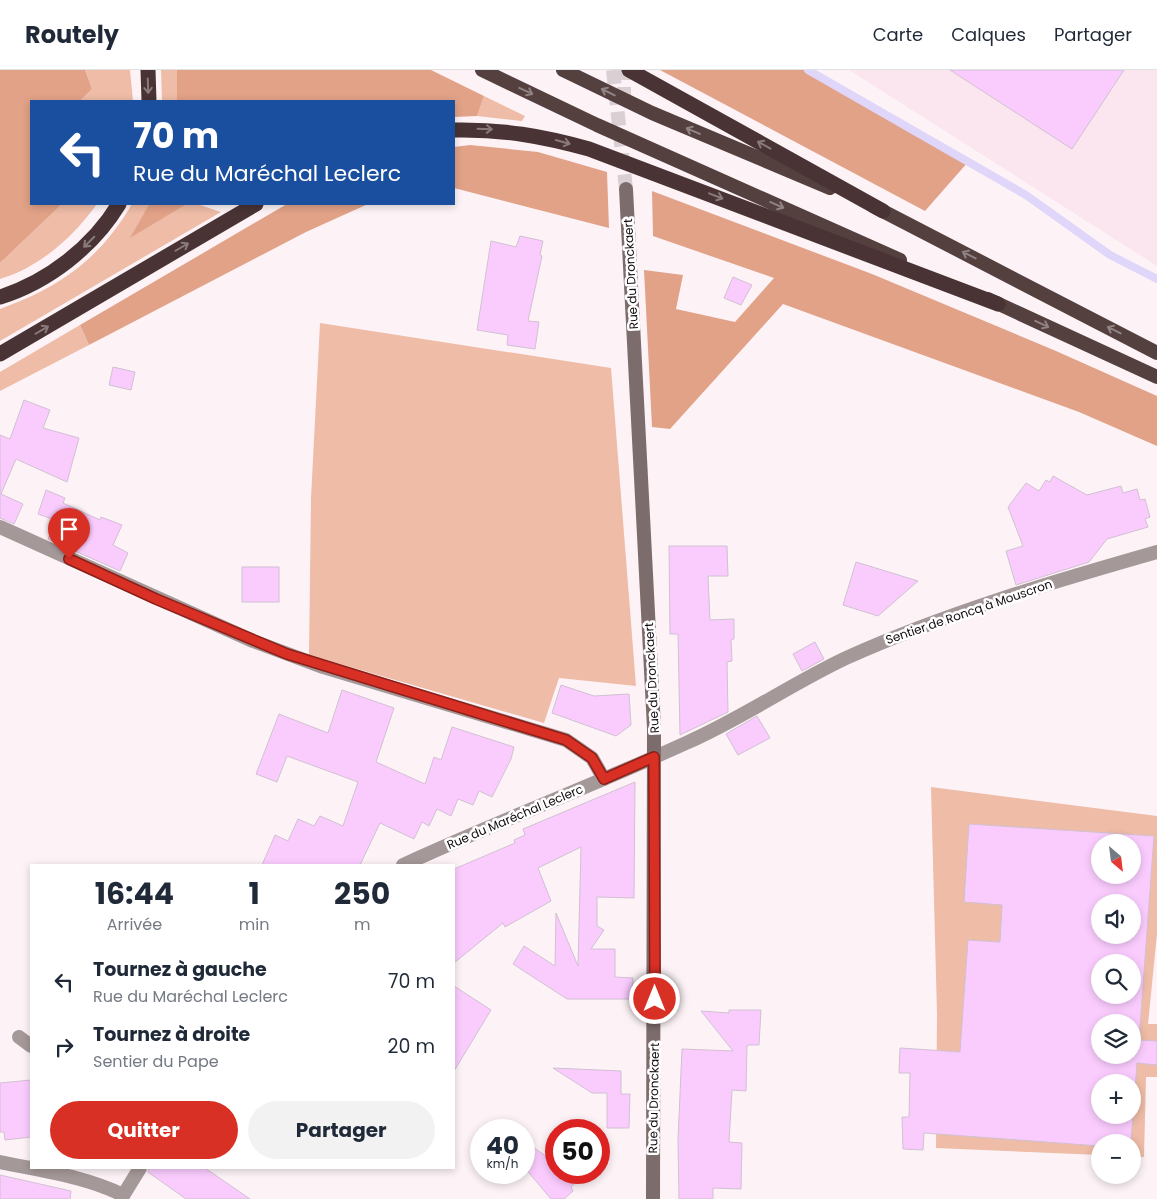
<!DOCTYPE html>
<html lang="fr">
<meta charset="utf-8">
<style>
:root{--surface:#fff;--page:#f2f2f3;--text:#1f2937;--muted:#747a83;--line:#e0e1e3;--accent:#d93025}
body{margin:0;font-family:Poppins,sans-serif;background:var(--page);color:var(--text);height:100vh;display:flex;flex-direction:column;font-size:19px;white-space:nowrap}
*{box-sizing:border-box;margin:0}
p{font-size:16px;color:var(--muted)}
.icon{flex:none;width:28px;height:28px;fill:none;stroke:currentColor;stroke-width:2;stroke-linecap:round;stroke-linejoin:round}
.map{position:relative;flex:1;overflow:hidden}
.panel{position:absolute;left:30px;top:794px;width:425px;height:305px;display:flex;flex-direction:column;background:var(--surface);border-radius:0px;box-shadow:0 2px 8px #0003}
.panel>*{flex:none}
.top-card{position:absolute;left:30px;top:30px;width:425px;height:105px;border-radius:0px;box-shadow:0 2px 8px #0003;background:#1a4fa0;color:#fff;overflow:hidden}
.needle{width:32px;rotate:152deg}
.fabs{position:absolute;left:1091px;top:764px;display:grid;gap:10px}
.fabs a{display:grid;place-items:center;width:50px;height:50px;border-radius:50%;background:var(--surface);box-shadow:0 2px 8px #0003;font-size:25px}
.speed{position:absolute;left:470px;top:1049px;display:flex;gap:10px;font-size:25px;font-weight:700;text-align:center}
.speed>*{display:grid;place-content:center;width:65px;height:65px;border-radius:50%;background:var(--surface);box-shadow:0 2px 8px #0003;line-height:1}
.speed small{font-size:12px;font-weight:400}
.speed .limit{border:8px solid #d22;background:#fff;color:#111}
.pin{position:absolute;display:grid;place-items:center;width:42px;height:42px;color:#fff;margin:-51px -21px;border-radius:50% 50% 50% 0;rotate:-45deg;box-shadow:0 0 5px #0007}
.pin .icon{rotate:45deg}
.me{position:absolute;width:55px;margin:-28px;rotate:0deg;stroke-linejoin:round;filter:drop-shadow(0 0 4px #0008)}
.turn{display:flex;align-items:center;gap:18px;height:105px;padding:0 20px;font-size:22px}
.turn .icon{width:65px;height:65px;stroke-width:2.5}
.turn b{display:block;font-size:35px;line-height:42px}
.eta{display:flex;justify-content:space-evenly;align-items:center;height:85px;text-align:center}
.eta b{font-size:30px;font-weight:700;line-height:35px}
.action{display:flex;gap:10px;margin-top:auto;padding:10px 20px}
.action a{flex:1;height:58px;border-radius:30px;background:var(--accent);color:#fff;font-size:20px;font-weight:700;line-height:58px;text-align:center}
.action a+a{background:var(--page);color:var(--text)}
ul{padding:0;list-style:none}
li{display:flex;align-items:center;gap:15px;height:65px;padding:0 20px}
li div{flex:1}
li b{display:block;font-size:19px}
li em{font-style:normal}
header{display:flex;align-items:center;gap:30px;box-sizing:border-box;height:70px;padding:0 25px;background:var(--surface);border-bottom:1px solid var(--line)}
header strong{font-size:24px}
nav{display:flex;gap:28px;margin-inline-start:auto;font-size:18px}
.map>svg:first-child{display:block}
</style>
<header>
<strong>Routely</strong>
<nav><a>Carte</a><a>Calques</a><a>Partager</a></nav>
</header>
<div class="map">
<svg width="1157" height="1129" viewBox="0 0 1157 1129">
<rect width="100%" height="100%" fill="#fdf3f7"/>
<path fill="#fbe6ef" d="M849,0H1157V196Z"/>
<g fill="#eebca7" fill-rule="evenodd">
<path d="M85,0H130L133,31H80L92,19Z"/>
<path d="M161,0H177V31H162Z"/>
<path d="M484,26L525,46L522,51L477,46Z"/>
<path d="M62,134H97C73,167 40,197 0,209V193Z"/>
<path d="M132,134H149L131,167L187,134H197L221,142L0,271V239C60,217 99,190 132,134Z"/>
<path d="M320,253L611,298L636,616L559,608L544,653L309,585L311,428Z"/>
<path d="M80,255L89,275L0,321V302Z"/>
<path d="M931,717L1157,746V864L1148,954H1157V1007H1146L1144,1087H1133L1132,1072H1100V1085L936,1078L937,944ZM1100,772H1132V805H1100ZM1100,832H1132V865H1100ZM1100,892H1132V925H1100ZM1100,952H1132V985H1100ZM1100,1012H1132V1045H1100Z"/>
</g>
<g fill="#e1a287">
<path d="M0,0H85L92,19L80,31H31V134H62L0,193Z"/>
<path d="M177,0H431L484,26L477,46L454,47V31H177Z"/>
<path d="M660,0H808L968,92L925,141Z"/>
<path d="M470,75L538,82L607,102L609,158L454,118V77Z"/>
<path d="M652,121L872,204L1056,281L1157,326V376L1079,342L783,234L670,359L652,357L644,200L683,205L676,239L735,252L774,208L653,166Z"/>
<path d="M149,134H187L130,168Z"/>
<path d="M287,134H368L306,162L89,275L80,255Z"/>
</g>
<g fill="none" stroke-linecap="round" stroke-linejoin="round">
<path stroke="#dfd6fa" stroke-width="8" d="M808,0L1026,125L1110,185L1157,209"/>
</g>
<g fill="#faccfe" stroke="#d1c0d2" fill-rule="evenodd">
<path d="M950,0H1124L1072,79Z"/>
<path d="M520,166L543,171L540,185L542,186L528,251L539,252L535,279L507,275L508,265L477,260L491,171L516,177Z"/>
<path d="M733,207L752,215L741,235L724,228Z"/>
<path d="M113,297L135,302L131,320L109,315Z"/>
<path d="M24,330L50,340L43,358L79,368L67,412L16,389L1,424L23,434L14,454L0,448V365L10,369Z"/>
<path d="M1053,406L1087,425L1121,416L1123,423L1137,419L1140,430L1145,429L1150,447L1145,449L1148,457L1107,469L1089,492L1016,515L1006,481L1023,476L1008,437L1026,413L1039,421L1046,410L1050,412Z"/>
<path d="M46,420L65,428L63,433L100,450L101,447L122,455L113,475L128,483L120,501L48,469L55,450L38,444Z"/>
<path d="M669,476H727L728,506H708L710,550L734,549V569L731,570L732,591L727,592L728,642L680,665L678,564H670Z"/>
<path d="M856,492L918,511L878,546L843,535Z"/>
<rect x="242" y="497" width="37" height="35"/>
<path d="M815,572L824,589L802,601L793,584Z"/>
<path d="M561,615L594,626L629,624L631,655L616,666L552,643Z"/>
<path d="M342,620L394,638L376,692L425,714L434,687L441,690L452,657L514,677L511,689L492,727L479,721L473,735L458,729L451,746L437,739L429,756L422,752L414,769L380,753L360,795H262L275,765L288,771L298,749L314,756L320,746L343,756L358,712L287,686L277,712L256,704L279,644L328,663Z"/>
<path d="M757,646L770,668L738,685L726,664Z"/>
<path d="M635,712L634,828L597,827V856L604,860L591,879H615V907L633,908L632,929H567L513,894L524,876L555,896L556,843L578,896L581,777L538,798L551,831L505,857L503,853L454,893V799L515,773L514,770L525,765L523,759Z"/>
<path d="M969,754L1154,766L1139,970L1157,971V995L1137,993L1131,1072H1100V1076L924,1063L923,1080L903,1079L902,1047H909L910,1003H899L900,978L960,982L968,870L1000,872L1002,835L964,832ZM1100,772H1132V805H1100ZM1100,832H1132V865H1100ZM1100,892H1132V925H1100ZM1100,952H1132V985H1100ZM1100,1012H1132V1045H1100Z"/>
<path d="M454,916L491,940L454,1001Z"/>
<path d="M729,940H761L759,975H747L746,1021L732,1020L729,1072L742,1073L741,1119L713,1118V1129H679L678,1070L682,979L733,981L701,941L729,943Z"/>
<path d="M553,998L621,1001V1024H630L629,1058H607V1023H592Z"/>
<path d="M31,1010V1067L5,1070L4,1062H0V1013Z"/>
<path d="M524,1071L556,1093V1102H588L571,1117L573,1121L564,1129H551L524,1097Z"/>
<path d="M149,1098H205L250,1129H186L148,1102Z"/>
<path d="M0,1105L71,1121L70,1129H0Z"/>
</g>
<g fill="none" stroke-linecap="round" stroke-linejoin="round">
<g stroke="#dad0d4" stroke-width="14" stroke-dasharray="14 7" stroke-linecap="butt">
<path d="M613,0L626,119"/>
<path d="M624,31V0"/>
</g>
<g stroke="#a49898" stroke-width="14">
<path d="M19,967L31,976"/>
<path d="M0,1092C42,1101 84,1106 123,1125"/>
</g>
<g stroke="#a49898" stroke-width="14">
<path d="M0,457L253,571L320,596L566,670L592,688L604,709"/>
<path d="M403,795C496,752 592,716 686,673C741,649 791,614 846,588C946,543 1052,512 1157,482"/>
<path d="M121,1129L140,1098"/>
</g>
<path stroke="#7d6c6c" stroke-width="14" d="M626,119L654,658L653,1129"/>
<g stroke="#554040" stroke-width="14">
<path d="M482,0L597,55L900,190"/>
<path d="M563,0L652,43L830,118"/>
<path d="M873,136L1157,283"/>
<path d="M988,229L1157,307"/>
</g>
<g stroke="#493334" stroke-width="15">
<path d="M148,0L149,31"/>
<path d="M629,0L883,141"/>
<path d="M454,60C502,59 542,66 589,79L998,234"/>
<path d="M0,227C48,212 93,177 119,134"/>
<path d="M0,284L256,134"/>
</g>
</g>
<defs><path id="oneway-shaft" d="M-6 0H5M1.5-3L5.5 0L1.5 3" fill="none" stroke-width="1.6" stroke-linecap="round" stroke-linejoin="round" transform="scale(1.25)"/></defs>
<g stroke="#897a7b">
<use href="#oneway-shaft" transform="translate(148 16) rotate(88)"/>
<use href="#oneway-shaft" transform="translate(485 59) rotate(2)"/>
<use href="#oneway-shaft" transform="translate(563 72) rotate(16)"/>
<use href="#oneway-shaft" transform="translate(764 75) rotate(-151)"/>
<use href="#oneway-shaft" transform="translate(716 126) rotate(21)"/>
<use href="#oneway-shaft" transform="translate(89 172) rotate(135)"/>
<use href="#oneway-shaft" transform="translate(182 177) rotate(-30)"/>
<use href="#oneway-shaft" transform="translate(42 260) rotate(-30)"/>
</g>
<g stroke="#908383">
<use href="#oneway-shaft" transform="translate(526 21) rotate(25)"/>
<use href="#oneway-shaft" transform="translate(608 22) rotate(-154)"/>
<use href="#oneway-shaft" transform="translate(693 61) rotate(-157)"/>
<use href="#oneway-shaft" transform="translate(777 135) rotate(24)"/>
<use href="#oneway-shaft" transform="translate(969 185) rotate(-153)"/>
<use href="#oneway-shaft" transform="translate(1042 254) rotate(25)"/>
<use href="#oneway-shaft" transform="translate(1114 260) rotate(-153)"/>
</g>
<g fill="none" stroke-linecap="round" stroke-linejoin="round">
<g stroke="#8d1f18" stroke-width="12">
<path id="route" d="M69,489L156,529L287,584L566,670L592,688L604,709L654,687L655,929"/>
</g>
<use href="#route" stroke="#d93025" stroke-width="9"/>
</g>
<g text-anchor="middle" stroke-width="5" stroke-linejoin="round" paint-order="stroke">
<g font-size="12" fill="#11090d" stroke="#fff">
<text transform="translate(631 204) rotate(-93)" y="4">Rue du Dronckaert</text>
<text transform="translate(969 542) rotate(-19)" y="4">Sentier de Roncq à Mouscron</text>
<text transform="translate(652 608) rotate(-93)" y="4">Rue du Dronckaert</text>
<text transform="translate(515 747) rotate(-23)" y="4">Rue du Maréchal Leclerc</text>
<text transform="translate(654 1028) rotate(-89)" y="4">Rue du Dronckaert</text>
</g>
</g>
</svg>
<div class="fabs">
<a><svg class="needle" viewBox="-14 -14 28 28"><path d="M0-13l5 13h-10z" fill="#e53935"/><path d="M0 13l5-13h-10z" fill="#747a83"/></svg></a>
<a><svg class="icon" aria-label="sound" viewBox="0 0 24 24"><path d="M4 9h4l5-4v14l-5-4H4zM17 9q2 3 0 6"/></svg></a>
<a><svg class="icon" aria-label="search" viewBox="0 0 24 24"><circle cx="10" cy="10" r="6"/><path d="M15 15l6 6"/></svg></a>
<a><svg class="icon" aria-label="layers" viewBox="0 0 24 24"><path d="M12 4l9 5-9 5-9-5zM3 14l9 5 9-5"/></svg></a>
<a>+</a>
<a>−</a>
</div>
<div class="speed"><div>40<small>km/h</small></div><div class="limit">50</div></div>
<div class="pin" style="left:69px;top:489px;background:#d93025"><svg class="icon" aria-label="arrive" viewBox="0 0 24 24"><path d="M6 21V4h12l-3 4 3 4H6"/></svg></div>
<svg class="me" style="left:655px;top:929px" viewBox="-20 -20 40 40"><circle r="17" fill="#d93025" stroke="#fff" stroke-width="3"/><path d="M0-11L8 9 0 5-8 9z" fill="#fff"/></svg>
<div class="top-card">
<div class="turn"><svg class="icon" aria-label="left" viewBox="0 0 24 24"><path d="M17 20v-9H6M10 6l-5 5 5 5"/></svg><div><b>70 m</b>Rue du Maréchal Leclerc</div></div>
</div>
<section class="panel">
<div class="eta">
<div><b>16:44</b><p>Arrivée</p></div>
<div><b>1</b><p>min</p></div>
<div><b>250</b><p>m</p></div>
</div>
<ul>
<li><svg class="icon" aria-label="left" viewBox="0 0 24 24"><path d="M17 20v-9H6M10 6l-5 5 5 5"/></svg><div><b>Tournez à gauche</b><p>Rue du Maréchal Leclerc</p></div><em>70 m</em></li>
<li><svg class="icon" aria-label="right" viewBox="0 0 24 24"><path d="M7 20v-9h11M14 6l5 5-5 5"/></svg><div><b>Tournez à droite</b><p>Sentier du Pape</p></div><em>20 m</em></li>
</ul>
<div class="action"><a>Quitter</a><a>Partager</a></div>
</section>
</div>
